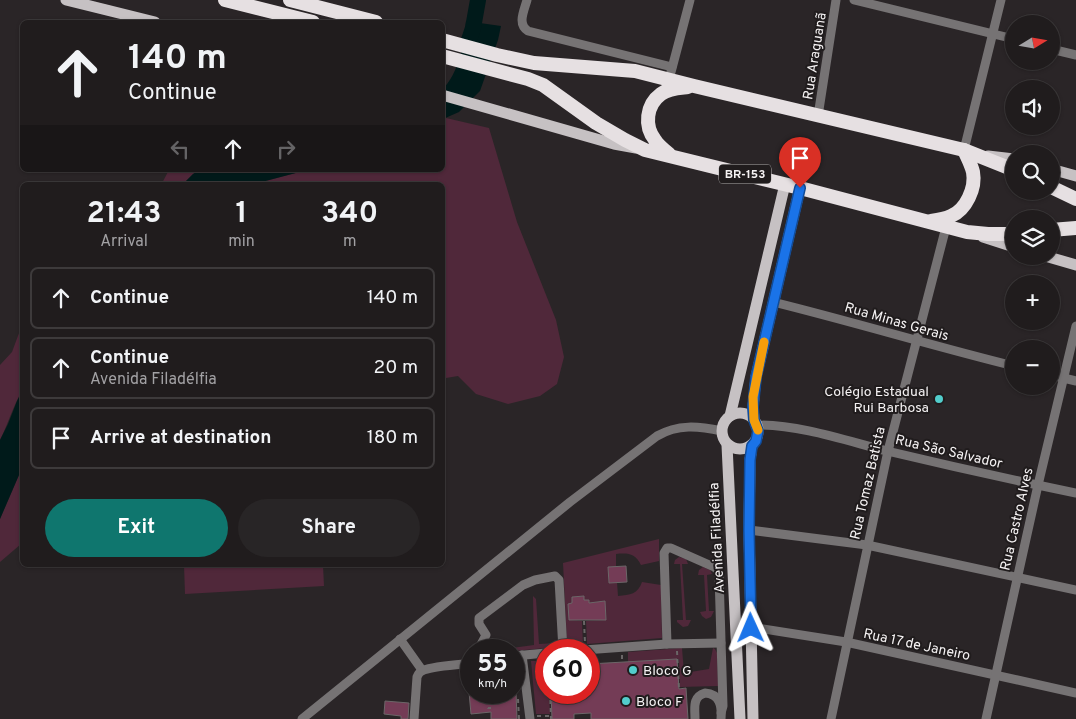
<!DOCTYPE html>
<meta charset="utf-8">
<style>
:root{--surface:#201c1d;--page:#282526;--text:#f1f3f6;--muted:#a2a1a4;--line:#3d3a3b;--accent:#0f766e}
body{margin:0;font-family:Overpass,sans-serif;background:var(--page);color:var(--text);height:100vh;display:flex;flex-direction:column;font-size:19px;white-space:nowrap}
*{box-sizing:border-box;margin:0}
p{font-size:16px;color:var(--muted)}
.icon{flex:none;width:28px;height:28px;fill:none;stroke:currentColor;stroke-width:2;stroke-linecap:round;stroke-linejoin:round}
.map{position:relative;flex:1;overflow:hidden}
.details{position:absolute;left:20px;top:182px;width:425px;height:385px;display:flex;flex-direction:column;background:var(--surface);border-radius:8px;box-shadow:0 1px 4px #0004,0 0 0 1px var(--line)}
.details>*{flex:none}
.guide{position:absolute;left:20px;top:20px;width:425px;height:152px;border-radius:8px;box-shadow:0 1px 4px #0004,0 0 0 1px var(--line);background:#201c1d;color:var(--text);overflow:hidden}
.needle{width:32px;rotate:79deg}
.tools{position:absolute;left:1005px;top:15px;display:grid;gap:10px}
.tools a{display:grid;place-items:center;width:55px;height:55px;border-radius:50%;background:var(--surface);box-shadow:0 1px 4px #0004,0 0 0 1px var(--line);font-size:25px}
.speed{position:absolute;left:460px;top:639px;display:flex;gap:10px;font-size:25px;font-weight:700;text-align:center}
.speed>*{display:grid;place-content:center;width:65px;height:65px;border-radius:50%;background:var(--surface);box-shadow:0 1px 4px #0004,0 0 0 1px var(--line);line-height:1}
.speed small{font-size:12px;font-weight:400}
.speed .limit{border:8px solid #d22;background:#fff;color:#111}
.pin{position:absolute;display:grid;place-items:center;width:42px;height:42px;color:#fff;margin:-51px -21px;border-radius:50% 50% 50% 0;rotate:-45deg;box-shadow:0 0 5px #0007}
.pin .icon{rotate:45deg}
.me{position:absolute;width:55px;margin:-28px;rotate:359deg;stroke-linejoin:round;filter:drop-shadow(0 0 4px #0008)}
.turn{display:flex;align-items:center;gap:18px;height:105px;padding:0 25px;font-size:22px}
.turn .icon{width:65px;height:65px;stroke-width:2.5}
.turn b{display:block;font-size:35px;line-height:42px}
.lanes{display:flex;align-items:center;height:48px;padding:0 25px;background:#0003;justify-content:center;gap:25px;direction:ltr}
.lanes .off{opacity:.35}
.eta{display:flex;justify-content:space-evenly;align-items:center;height:85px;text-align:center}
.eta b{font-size:30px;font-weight:700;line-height:35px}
.cta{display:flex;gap:10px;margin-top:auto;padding:10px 25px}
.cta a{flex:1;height:58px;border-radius:30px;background:var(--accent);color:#fff;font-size:20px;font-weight:700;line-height:58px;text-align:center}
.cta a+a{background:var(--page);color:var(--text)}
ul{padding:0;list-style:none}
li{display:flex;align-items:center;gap:15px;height:62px;margin:0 10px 8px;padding:0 15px;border:2px solid var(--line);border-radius:8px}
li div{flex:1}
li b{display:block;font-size:19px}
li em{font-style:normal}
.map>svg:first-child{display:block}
</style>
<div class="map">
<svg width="1076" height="719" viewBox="0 0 1076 719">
<rect width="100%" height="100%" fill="#2a2527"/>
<g fill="#50283a">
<path d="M446,118L489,128L517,222L556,320L564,357L557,384L540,396L508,404L476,394L458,376L446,378L443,385L442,185H250L307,170H442L443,119Z"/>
<path d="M169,170H200L193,174L182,185H161Z"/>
<path d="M22,325V391C13,406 8,424 0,440V365L12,352Z"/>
<path d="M22,468V538L21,544L0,562V519Z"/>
<path d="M659,539V561L641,565C635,553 628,553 616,554V567H608L610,576L608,577L609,583L617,582L618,596C630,595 638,594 642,582L661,585L662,638L587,644L586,621L606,620L604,601L589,603V600H584V596L572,597V603L568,604L569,620L582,621L583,645H569L567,642L563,563Z"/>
<path d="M679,557L686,559L688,564H682L686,620H691L688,626L683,627L677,622V620H683L680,564H674L675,560Z"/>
<path d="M184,565H323L324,586L185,594Z"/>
<path d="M703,567L710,570L712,574L707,575L709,611H714L711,617L706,619L702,616L700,612L706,611L704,575H698L699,570Z"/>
<path d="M533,596L536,599L539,644L556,643V647L514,651L498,650L534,645Z"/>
<path d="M682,648L684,673L709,669L713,648L715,649L717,653L718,686L680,687L679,659L628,662V652Z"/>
<path d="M531,661H541L542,667H546V692L549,693L550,714H536Z"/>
</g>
<g fill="#001a1a">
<path d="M466,21L501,26L498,40L480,91L459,112L443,119L442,90C459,73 464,44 466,21Z"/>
<path d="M200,170H307L250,185H182L193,174Z"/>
<path d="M22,391V468L0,519V440L8,424L17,401Z"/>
</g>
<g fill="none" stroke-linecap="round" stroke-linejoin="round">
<path stroke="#001a1a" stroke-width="16" d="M468,43L473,28L478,0"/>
</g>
<g fill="#743c56" stroke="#6c6668">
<path d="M626,566L627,582L609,583L608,567Z"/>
<path d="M584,596V600H589V603L605,601L606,620H569L568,604L572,603V597Z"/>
<path d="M677,659L679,689L686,688L688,719H591V713L574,714V719H552L551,692H572L573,695L589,694V664Z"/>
<path d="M469,692H516L517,719H491V712L471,714Z"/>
<path d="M385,701L409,703L408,719H401V716L384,714Z"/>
</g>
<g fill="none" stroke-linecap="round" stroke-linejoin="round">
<g stroke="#6a6667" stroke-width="2" stroke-dasharray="4 4" stroke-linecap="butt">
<path d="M584,621L585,643"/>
<path d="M677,651L679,689"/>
<path d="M622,655V662"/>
<path d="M487,692L488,708H491"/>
<path d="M550,692L551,719"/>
<path d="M518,699L519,719"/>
<path d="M537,716H552"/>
</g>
<g stroke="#767374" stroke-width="9">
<path d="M527,0C524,11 517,24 528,31L672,67"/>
<path d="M854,0L1014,39"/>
<path d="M1051,49L1076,55"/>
<path d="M671,72L690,0"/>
<path d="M818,116L836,0"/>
<path d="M964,150L1001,0"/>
<path d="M773,302C854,322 933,346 1014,366"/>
<path d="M1051,375L1076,381"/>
<path d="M757,425C801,425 844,440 887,451C950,466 1013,480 1076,493"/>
<path d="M749,530L867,545L1076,590"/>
<path d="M751,627L846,642L1076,693"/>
<path d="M400,639L422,670"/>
<path d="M667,644L664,553L667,548H671L714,567L718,570L719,575L723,706L721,713"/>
<path d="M478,650L486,635L479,624V618L523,585L535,580L555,576L559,580L563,650"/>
<path d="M584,650L667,644L721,643"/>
<path d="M522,655L530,719"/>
<path d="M514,656L546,653"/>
<path d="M302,719L570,502L657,436C678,424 698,426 722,431"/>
<path d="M414,719L417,677C418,675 419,672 422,671C430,666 460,665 471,663"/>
<path d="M695,719C695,708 692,697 705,693C720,694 722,706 721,719"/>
<path d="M831,719L888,451L946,227"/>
<path d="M986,719L1038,485L1076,326"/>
</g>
<g stroke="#c6c1c3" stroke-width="11">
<path d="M66,0L155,22"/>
<path d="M442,95L614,144L636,148"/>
<path d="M988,156L1014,159"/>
<path d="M1051,169L1076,176"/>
<path d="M983,237L1014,247"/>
<path d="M1045,256L1076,265"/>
<circle cx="740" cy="431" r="18"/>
<path d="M730,416L785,184"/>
<path d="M754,419L753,407L756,377L800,188"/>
<path d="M727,445L740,719"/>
<path d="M752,446L750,460L749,530L753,719"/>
</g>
<g stroke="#e6e0e2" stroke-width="14">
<path d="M225,0L313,22"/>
<path d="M290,0L376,22"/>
<path d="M442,40L497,55L534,63L635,71L694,86L964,150L1014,170"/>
<path d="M442,56L528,79L543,85L596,123L625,140L645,150L800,188L967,232L988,234H1014"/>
<path d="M669,154C665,150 658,146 655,140C644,126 646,105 661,94C669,88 679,88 688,87"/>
<path d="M1051,187L1076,199"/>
<path d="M931,221C938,220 945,219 951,216C966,210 976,188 973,172C971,164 967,157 964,150"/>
<path d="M1051,230L1076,228"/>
</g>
</g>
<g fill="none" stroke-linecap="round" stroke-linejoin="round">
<g stroke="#114b97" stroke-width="12">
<path id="route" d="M751,628L749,530L750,460L752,446L756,441L758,431L754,420L753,407L756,377L800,188"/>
</g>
<use href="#route" stroke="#1a73e8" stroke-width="9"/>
<path stroke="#f59e0b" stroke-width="9" d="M758,430L754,420L753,397L764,342"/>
</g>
<g fill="#52cdcc" stroke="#201c1d" stroke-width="2">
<circle cx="939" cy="399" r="5"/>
<circle cx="633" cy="670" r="5"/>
<circle cx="626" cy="701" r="5"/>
</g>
<g text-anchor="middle" stroke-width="4" stroke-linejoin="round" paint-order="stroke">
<rect fill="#201c1d" stroke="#b5b2b3" stroke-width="1" x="719" y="164.5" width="52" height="19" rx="4"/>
<g font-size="12" font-weight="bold" fill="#f5f2f3">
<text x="745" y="178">BR-153</text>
</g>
<g font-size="14" fill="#f5f2f3" stroke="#201c1d">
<text transform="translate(814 56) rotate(-81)" y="5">Rua Araguanã</text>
<text transform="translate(897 321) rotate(16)" y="5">Rua Minas Gerais</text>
<text transform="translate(949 451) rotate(13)" y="5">Rua São Salvador</text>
<text transform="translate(867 483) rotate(-77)" y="5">Rua Tomaz Batista</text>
<text transform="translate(1016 519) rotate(-77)" y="5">Rua Castro Alves</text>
<text transform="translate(716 538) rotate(-93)" y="5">Avenida Filadélfia</text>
<text transform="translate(917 644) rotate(12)" y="5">Rua 17 de Janeiro</text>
</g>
<g font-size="14" fill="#f5f2f3" stroke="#201c1d" text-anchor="start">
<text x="929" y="396" text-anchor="end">Colégio Estadual<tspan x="929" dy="16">Rui Barbosa</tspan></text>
<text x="643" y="675">Bloco G</text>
<text x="636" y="706">Bloco F</text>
</g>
</g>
</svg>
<div class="tools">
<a><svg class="needle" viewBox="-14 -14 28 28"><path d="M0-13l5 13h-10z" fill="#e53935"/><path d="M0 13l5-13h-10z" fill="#a2a1a4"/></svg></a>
<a><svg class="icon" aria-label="sound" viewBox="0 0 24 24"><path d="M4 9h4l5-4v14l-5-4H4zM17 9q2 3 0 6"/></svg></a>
<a><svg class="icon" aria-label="search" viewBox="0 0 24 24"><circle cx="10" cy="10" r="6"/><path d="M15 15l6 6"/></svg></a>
<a><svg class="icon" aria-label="layers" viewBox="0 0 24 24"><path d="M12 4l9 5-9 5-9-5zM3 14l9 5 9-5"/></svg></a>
<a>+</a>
<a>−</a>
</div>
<div class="speed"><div>55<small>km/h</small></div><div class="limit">60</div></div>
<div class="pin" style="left:800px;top:188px;background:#d93025"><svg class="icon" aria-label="arrive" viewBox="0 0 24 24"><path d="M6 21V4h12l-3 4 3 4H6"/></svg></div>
<svg class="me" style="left:751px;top:628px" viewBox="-20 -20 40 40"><path d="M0-17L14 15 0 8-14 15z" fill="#1a73e8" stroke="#fff" stroke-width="4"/></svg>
<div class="guide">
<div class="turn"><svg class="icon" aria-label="ahead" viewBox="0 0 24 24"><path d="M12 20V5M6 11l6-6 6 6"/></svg><div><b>140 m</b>Continue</div></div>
<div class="lanes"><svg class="icon off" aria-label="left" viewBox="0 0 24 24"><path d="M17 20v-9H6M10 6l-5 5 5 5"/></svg><svg class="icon" aria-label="ahead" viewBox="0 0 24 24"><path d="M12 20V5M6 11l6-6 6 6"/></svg><svg class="icon off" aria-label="right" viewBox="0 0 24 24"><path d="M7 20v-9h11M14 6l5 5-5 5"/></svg></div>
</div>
<section class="details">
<div class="eta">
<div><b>21:43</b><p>Arrival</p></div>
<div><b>1</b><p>min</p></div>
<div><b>340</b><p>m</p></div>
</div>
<ul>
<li><svg class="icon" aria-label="ahead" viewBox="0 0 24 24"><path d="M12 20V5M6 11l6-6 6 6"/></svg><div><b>Continue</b></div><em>140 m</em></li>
<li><svg class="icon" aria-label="ahead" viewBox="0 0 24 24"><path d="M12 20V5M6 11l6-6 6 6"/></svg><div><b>Continue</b><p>Avenida Filadélfia</p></div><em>20 m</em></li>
<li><svg class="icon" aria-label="arrive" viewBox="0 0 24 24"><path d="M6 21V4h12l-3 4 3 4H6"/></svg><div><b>Arrive at destination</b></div><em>180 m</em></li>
</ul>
<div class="cta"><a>Exit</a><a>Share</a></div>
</section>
</div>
